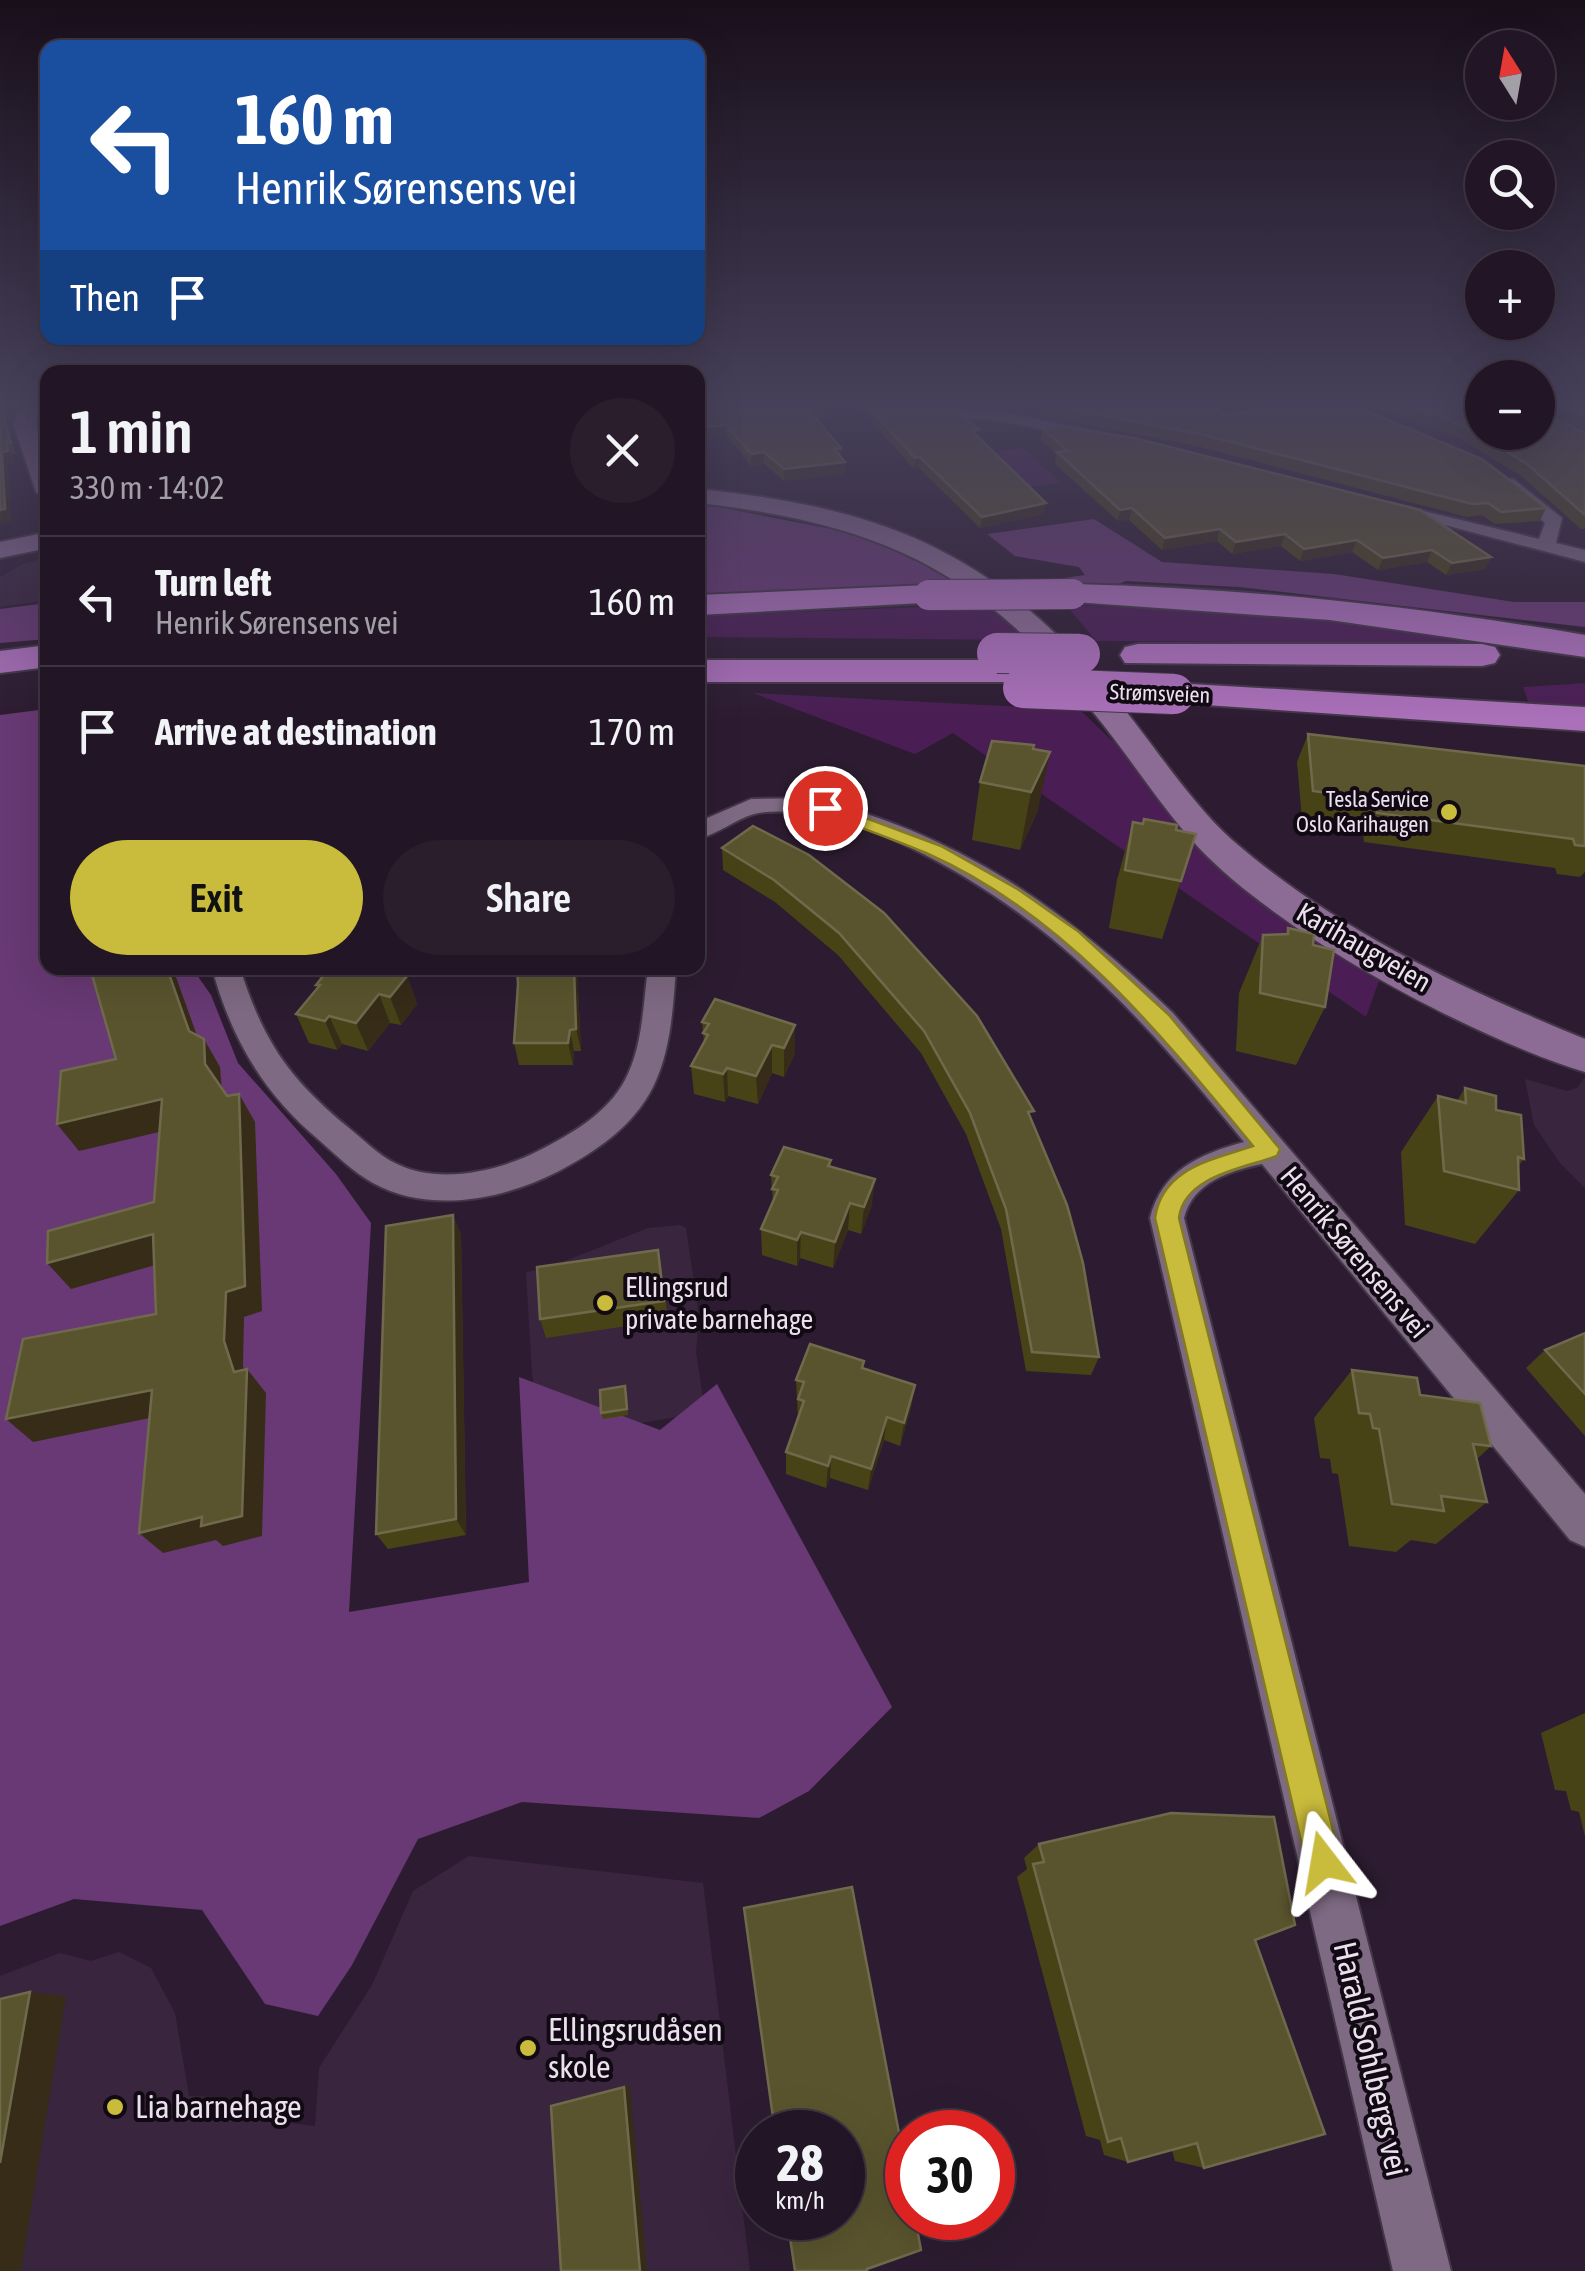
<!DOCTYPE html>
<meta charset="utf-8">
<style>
:root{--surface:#221525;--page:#2a1e2d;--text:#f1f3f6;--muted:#a29fa7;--line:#3f3442;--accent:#c9bb3b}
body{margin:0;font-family:"Asap Condensed",sans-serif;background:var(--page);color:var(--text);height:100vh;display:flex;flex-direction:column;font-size:38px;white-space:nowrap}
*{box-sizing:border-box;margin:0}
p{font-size:32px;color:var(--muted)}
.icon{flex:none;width:55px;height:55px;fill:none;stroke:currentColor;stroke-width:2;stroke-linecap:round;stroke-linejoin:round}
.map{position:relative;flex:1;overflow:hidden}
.panel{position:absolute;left:40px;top:365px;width:665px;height:610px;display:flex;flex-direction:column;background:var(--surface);border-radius:20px;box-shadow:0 10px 40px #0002,0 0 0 2px var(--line)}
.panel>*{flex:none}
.hud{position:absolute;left:40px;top:40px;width:665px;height:305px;border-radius:20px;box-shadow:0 10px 40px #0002,0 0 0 2px var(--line);background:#1a4fa0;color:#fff;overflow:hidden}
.needle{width:65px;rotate:349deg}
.fabs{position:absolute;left:1465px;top:30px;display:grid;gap:20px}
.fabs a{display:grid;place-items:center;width:90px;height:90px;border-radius:50%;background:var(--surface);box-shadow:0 10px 40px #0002,0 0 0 2px var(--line);font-size:50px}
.speed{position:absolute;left:735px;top:2110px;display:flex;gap:20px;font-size:50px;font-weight:700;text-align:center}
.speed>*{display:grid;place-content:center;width:130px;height:130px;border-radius:50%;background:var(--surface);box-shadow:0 10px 40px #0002,0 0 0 2px var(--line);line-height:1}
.speed small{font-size:25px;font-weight:400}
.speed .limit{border:15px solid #d22;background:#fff;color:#111}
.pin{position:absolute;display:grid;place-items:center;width:85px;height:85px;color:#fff;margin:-42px;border:5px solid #fff;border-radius:50%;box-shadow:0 2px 10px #0007}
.me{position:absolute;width:110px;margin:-55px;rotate:346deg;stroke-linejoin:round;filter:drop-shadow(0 0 8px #0008)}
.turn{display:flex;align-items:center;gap:35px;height:210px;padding:0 30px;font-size:45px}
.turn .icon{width:130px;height:130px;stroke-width:2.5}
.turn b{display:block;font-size:70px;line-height:85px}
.then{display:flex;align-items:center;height:95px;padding:0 30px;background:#0003;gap:20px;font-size:38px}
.round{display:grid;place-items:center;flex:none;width:105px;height:105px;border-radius:52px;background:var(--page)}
.summary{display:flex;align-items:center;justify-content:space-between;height:170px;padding:0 30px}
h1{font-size:60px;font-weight:600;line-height:75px}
.cta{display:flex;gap:20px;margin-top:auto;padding:20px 30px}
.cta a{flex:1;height:115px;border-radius:60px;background:var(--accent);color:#111;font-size:40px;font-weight:600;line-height:115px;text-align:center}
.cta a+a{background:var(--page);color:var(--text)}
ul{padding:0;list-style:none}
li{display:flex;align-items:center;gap:30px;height:130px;padding:0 30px;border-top:2px solid var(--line)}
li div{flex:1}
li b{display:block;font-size:38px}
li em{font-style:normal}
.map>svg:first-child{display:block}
</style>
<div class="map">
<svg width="1585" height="2271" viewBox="0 0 1585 2271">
<rect width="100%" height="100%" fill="#2d1c31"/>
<g fill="#3a253f">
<path d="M47,557V600L0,607V577L23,564Z"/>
<path d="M1585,1077V1188L1560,1163L1534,1125L1525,1079L1567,1091L1577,1088Z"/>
<path d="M680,1225L686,1228L699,1317L696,1352L705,1412L543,1440L532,1374L526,1272L550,1267L648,1228Z"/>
<path d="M469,1856L703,1883L750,2271H0V1976L60,1953L91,1961L119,1952L151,1968L175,2013L189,2096L218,2097L242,2117L315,2126L319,2068L372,1985L413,1891Z"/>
</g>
<g fill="#4a1e54">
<path d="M1024,448L1061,483L1022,488L987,453Z"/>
<path d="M998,604L1027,640L698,637V616Z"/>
<path d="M1066,605C1212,611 1358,616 1501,644L1096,641Z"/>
<path d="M1585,683V710L1529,704L1523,687Z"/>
<path d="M753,693L1080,710L1306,926L1380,978L1366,1017L953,733L915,754Z"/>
</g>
<g fill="#683974">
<path d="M698,503L888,540L979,586L698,597Z"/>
<path d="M1094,519L1162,562L1334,574L1514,602H1585V627L1239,587L1126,581L1108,588L1051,585L1057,579L1085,575L1079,567L1015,556L987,534Z"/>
<path d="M47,603V639L0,643V609Z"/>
<path d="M47,709L48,968H192L211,995L238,1063L336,1174L371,1223L349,1612L529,1582L519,1377L660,1430L717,1384L892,1707L809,1791L759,1818L522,1802L418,1839L352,1965L318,2016L265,2004L202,1910L74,1899L0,1926V715Z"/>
</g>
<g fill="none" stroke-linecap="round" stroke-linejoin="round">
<g stroke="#433647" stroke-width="4">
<g id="street">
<path d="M854,404L994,410L1113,436L1105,441L994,420L862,409Z"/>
<path d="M1513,479L1562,518L1556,543L1585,550V562L1381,508L1390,503L1539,539L1545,523L1507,488V480Z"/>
<path d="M812,798C961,835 1063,908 1173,1013L1585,1494V1547L1570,1540L1262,1164C1230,1171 1193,1182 1184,1218L1451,2271H1393L1150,1218C1162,1170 1200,1154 1244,1142C1143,1018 1050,913 901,843C873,830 839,814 807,813C791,812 769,810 754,814C734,820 718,834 698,839V822L751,799Z"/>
<path d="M212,968H240C263,1041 289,1079 349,1128C364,1140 379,1156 397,1164C439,1185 499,1171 538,1151C570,1135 608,1113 625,1080C643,1046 643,1005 648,968H676C673,1008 671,1050 653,1087C633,1127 595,1152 557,1172C502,1200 429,1214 373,1183C353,1172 336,1155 319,1140C263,1093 231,1038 212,968Z"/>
</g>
</g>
<g stroke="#433647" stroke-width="4">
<g id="secondary">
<path d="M19,404H41L36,426L48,457V499L36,492L14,426Z"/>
<path d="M698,489C887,508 993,552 1116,699C1151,741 1191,803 1231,839C1334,929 1460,988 1585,1039V1072C1471,1037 1282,935 1200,849C1162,809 1132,760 1097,717C981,570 882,524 698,503Z"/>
<path d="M48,532V548L0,558V542Z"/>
</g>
</g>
<g stroke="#433647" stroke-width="4">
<g id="highway">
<path d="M1072,584C1245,588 1415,606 1585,635V657L1330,620L1060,601L1055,594L1060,587Z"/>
<path d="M929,585L941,588L946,595L941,602L698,615V595Z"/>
<path d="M1138,644H1482L1495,647L1500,655L1495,663L1482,666L1125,663L1120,655L1125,647Z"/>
<path d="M48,645V667L0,673V651Z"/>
<path d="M698,660H1011L1024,663L1030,671L1024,679L1011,682H698Z"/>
<path d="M1174,683L1585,707V731L1161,702L1155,694L1161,686Z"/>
</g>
</g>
<use href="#street" fill="#7e6a83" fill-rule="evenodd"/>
<use href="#secondary" fill="#8c6c94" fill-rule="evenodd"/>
<use href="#highway" fill="#ab70ba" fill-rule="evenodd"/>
<g stroke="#433647" stroke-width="32" stroke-linecap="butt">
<path id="highway-bridge-far1" d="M929,595L1072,594"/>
</g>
<g stroke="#433647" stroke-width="42" stroke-linecap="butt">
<g id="highway-bridge">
<path d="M997,653L1080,654"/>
<path d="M1023,688L1174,694"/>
</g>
</g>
<use href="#highway-bridge-far1" stroke="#ab70ba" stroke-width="30"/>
<use href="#highway-bridge" stroke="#ab70ba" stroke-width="40"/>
</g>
<g fill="#484317">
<path d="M0,404H18L10,431L16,454H12L14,463L8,464L11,521L0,524Z"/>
<path d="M1034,404H1211L1223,414L1282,408L1275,404H1350L1546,508L1540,521L1495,524L1482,515L1467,517L1201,447L1044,416Z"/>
<path d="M1352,404H1585V431L1541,409V412L1585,433V529H1581L1521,476L1459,438L1390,411Z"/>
<path d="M698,406L828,417L816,419L841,448V456L845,462V474L784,481L764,464L751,466L727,436L698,440Z"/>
<path d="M869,408L979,438L1044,514L980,528L919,468L914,469L869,419Z"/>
<path d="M1043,429L1491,557L1485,569L1446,575L1427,562L1378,570L1352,552L1300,561L1281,546L1232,554L1217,541L1162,550L1129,520L1118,521L1055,464L1056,454L1041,440Z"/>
<path d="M1308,734L1585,766V872L1580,877L1557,874L1555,868L1364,842L1363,832L1355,828L1302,819L1297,762Z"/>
<path d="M1034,749L1038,810L1020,850L972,840L980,782Z"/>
<path d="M1133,822L1196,834L1162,939L1109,928L1117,880Z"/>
<path d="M753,826L1032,1120L1099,1357L1091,1375L1026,1371L1001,1229L966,1134L921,1053L838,955L775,902L723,870L722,848Z"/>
<path d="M1288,928L1325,1007L1296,1065L1236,1051L1239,993L1263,935L1286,934Z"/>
<path d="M517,968H577L581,1051H574L573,1065H519L514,1043L518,984Z"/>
<path d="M318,974L407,976L417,1004L401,1025L390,1023L368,1051L342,1044L337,1050L309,1043L296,1014L318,988L316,985L320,979Z"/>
<path d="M702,1022L795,1025V1053L784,1077L772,1073L758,1104L728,1096L725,1102L694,1094L691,1066L704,1043Z"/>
<path d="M1465,1088L1496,1110L1524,1159L1518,1166L1519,1190L1475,1244L1405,1225L1401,1152L1438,1096L1457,1101Z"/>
<path d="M831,1160V1166L872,1205L861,1234L848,1230L833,1268L800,1258L797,1266L762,1255L761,1229L773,1203L771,1175Z"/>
<path d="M453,1215L461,1235L466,1535L388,1549L376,1534Z"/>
<path d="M661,1269L668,1320L546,1338L540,1319Z"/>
<path d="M1585,1333V1436L1526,1368L1545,1350Z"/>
<path d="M863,1368L915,1385L911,1408L900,1446L884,1440L868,1490L830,1478L826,1488L786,1474V1452L798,1419L796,1380Z"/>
<path d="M1352,1370L1420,1395L1491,1446L1477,1459L1487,1502L1436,1544L1411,1540L1396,1552L1349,1546L1338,1474L1332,1473L1330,1459L1320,1458L1314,1418Z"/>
<path d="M627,1392L628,1415L603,1419L601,1413Z"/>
<path d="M1585,1713V1836L1579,1812L1571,1810L1566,1791L1555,1790L1541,1733Z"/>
<path d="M1039,1844L1255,1940L1204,2168L1175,2161L1172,2150L1128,2162L1104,2155L1100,2140L1086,2136L1017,1877L1027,1869L1024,1858Z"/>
</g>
<g fill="#362c18">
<path d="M9,404H18L10,431L16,454L11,443L4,419Z"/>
<path d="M828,406V417L807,420V408Z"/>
<path d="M42,414L47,425L40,426L35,415Z"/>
<path d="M726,425L727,436L698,440V428Z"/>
<path d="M6,442L14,463L8,464L11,521L0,524L2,452Z"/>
<path d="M764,452V464L751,466V454Z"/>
<path d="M920,457L919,468L914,469L915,458Z"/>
<path d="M845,462V474L784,481V469Z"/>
<path d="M1046,503L1044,514L980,528L982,517Z"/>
<path d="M1132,508L1129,520L1118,521L1120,510Z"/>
<path d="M1220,529L1217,541L1162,550L1165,538Z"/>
<path d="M1285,534L1281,546L1232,554L1236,542Z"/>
<path d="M1357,540L1352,552L1300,561L1304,549Z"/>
<path d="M1432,550L1427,562L1378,570L1383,558Z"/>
<path d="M1491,557L1485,569L1446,575L1452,563Z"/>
<path d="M1050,752L1038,810L1020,850L1031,792Z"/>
<path d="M167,968H171L176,977L205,1058L204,1039L220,1067L222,1092L205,1064L189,1031Z"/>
<path d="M574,968H577L581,1051L576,1029Z"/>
<path d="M407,976L417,1004L401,1025L390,997Z"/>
<path d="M379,994L390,1023L368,1051L356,1023Z"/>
<path d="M329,1016L342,1044L337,1050L325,1021Z"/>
<path d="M795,1025V1053L784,1077V1048Z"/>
<path d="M570,1030L574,1051L573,1065L568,1043Z"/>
<path d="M772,1045V1073L758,1104L756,1076Z"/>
<path d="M727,1068L728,1096L725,1102L723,1074Z"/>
<path d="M239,1094L255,1122L262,1311L244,1317L243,1366L247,1378V1369L266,1393L262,1536L223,1546L216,1540L163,1553L139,1533L234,1372L224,1341Z"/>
<path d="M162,1099L180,1127L79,1151L57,1124Z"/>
<path d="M875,1179L872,1205L861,1234L864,1207Z"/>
<path d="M850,1203L848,1230L833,1268L835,1242Z"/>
<path d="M453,1215L461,1235L466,1535L456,1519Z"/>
<path d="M801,1232L800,1258L797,1266V1240Z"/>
<path d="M153,1234L173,1260L71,1289L47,1263Z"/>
<path d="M915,1385L911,1408L900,1446L904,1423Z"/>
<path d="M152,1390L174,1413L33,1442L6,1419Z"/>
<path d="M887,1417L884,1440L868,1490L871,1469Z"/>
<path d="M831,1456L830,1478L826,1488L828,1466Z"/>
<path d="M30,1992L66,1996L21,2271H0V2163Z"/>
<path d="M630,2086L647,2271H640L624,2087Z"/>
</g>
<g fill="#5a542e" stroke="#706a4c" stroke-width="2.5">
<path d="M0,404H9L4,419L11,443L6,442L8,451L2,452L5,509L0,510Z"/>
<path d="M37,404H48V422L42,414L35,415Z"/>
<path d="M727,404H827L828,406L807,408L841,448L834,449L845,462L784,469L764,452L751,454L726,425L698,428V406Z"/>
<path d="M903,404L957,410L979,430L972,431L1046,503L982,517L920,457L915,458L869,408Z"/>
<path d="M1045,404H1211L1223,414L1302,406L1299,404H1350L1482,459L1546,508L1501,512L1488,503L1472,504L1204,435Z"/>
<path d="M1408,404H1482V432H1538V404H1541V412L1585,433V515L1527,464L1464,426Z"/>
<path d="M1560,404H1585V416Z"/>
<path d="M1064,426L1138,439L1420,510L1491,557L1452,563L1432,550L1383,558L1357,540L1304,549L1285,534L1236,542L1220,529L1165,538L1132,508L1120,510L1057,452L1068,451L1043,429Z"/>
<path d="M1308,734L1585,766V846L1575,845L1573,839L1377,813L1376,803L1368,799L1313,791Z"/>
<path d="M992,741L1034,745L1033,749L1050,752L1031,792L980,782Z"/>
<path d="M1144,819L1177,825L1176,830L1196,834L1181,881L1125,870L1133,822L1143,824Z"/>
<path d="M753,826L809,855L884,913L977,1016L1034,1111L1028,1112L1067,1205L1083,1263L1099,1357L1032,1352L1006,1209L970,1113L924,1031L839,933L774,880L722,848Z"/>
<path d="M1288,928L1314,934L1313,945L1334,950L1325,1007L1260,993L1263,935L1288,934Z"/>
<path d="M102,968H167L189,1031L204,1039L205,1064L227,1096L239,1094L245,1286L226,1292L224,1341L234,1372L247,1369L242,1516L201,1526L202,1517L139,1533L152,1390L6,1419L23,1339L156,1314L153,1234L47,1263L48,1231L154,1202L162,1099L57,1124L61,1071L116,1059L91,971Z"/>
<path d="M323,968H382L407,976L390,997L379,994L356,1023L329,1016L325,1021L296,1014L320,985H316L324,975L318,974Z"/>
<path d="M517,968H574L576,1029L570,1030L568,1043H514L518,984Z"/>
<path d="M715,999L795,1025L784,1048L772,1045L756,1076L727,1068L723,1074L691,1066L708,1035L703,1033L709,1024L702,1022Z"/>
<path d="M1465,1088L1496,1096V1110L1521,1115L1524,1159L1518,1157L1519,1190L1444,1171L1438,1096L1466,1103Z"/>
<path d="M784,1147L831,1160L828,1166L875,1179L864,1207L850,1203L835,1242L801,1232L797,1240L761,1229L778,1190L772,1189L778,1177L771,1175Z"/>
<path d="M453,1215L456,1519L376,1534L386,1226Z"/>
<path d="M658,1250L664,1301L540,1319L537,1267Z"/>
<path d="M1585,1333V1394L1545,1350Z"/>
<path d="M810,1344L864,1361L862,1368L915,1385L904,1423L887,1417L871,1469L831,1456L828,1466L786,1452L804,1401L798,1399L804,1382L796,1380Z"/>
<path d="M1352,1370L1417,1378L1420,1395L1480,1403L1491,1446L1473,1444L1487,1502L1441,1496L1444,1511L1392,1504L1379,1429L1373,1428L1370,1414L1359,1413Z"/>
<path d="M625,1386L627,1409L601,1413L600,1390Z"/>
<path d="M1171,1813L1274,1817L1295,1925L1255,1940L1325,2134L1204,2168L1197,2143L1128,2162L1121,2138L1108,2142L1033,1864L1044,1862L1039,1844Z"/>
<path d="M852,1887L908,2180V2218H915L921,2250L867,2269V2271H795L787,2218H842V2132H775L744,1908Z"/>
<path d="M30,1992L0,2163V1999Z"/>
<path d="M624,2087L640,2271H561L551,2106Z"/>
</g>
<linearGradient id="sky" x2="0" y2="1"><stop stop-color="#190f1b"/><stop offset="0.56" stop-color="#46405a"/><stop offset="1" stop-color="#46405a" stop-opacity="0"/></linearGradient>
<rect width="1585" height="722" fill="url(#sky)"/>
<path fill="#c9bb3b" stroke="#837a26" stroke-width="2.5" d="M819,805H831L941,846L1019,890L1079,932L1169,1015L1280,1149L1277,1156C1244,1168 1184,1176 1179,1218L1341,1862L1336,1875L1324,1880L1311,1875L1306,1862L1155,1218C1162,1168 1212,1160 1253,1146C1160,1033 1064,914 926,853C891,838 855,826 819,812Z"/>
<g fill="#c9bb3b" stroke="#110913" stroke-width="4">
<circle cx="1449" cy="812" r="10"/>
<circle cx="605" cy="1303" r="10"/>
<circle cx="528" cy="2048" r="10"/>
<circle cx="115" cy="2107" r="10"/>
</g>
<g text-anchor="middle" stroke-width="8" stroke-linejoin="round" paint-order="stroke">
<g font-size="22" fill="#ebe0ee" stroke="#110913">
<text transform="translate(1160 693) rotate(2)" y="8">Strømsveien</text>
</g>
<g font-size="22" fill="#ebe0ee" stroke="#110913" text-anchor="end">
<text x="1429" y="807">Tesla Service<tspan x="1429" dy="25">Oslo Karihaugen</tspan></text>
</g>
<g font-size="28" fill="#ebe0ee" stroke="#110913">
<text transform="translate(1364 947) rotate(30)" y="10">Karihaugveien</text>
<text transform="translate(1355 1252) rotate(50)" y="10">Henrik Sørensens vei</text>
</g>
<g font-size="28" fill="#ebe0ee" stroke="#110913" text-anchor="start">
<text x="625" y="1297">Ellingsrud<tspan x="625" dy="32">private barnehage</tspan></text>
</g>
<g font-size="32" fill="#ebe0ee" stroke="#110913" text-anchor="start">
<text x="548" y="2041">Ellingsrudåsen<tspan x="548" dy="37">skole</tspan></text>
<text x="135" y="2118">Lia barnehage</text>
</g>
<g font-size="32" fill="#ebe0ee" stroke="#110913">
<text transform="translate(1371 2059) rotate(77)" y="11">Harald Sohlbergs vei</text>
</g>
</g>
</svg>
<div class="fabs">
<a><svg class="needle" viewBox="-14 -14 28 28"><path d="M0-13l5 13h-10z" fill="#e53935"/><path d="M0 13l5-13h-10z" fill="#a29fa7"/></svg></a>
<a><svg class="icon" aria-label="search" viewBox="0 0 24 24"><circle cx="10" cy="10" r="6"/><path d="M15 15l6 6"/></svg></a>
<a>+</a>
<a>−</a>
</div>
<div class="speed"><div>28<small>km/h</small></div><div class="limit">30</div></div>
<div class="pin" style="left:825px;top:808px;background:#d93025"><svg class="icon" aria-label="arrive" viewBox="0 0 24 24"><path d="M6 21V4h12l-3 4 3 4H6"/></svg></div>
<svg class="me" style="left:1324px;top:1862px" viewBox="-20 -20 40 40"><path d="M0-17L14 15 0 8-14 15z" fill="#c9bb3b" stroke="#fff" stroke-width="4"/></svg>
<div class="hud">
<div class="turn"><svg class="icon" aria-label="left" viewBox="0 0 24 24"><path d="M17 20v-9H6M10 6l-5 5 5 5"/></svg><div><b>160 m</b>Henrik Sørensens vei</div></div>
<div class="then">Then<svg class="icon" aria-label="arrive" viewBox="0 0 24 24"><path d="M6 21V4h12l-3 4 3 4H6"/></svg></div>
</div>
<section class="panel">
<div class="summary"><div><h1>1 min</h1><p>330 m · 14:02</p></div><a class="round"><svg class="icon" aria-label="close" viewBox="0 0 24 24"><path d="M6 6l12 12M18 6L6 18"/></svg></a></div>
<ul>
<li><svg class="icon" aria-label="left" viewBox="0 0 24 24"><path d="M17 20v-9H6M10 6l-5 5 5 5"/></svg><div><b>Turn left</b><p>Henrik Sørensens vei</p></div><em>160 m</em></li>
<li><svg class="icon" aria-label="arrive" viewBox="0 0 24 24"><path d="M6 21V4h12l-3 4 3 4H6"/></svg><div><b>Arrive at destination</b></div><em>170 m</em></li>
</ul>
<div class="cta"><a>Exit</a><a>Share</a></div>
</section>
</div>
